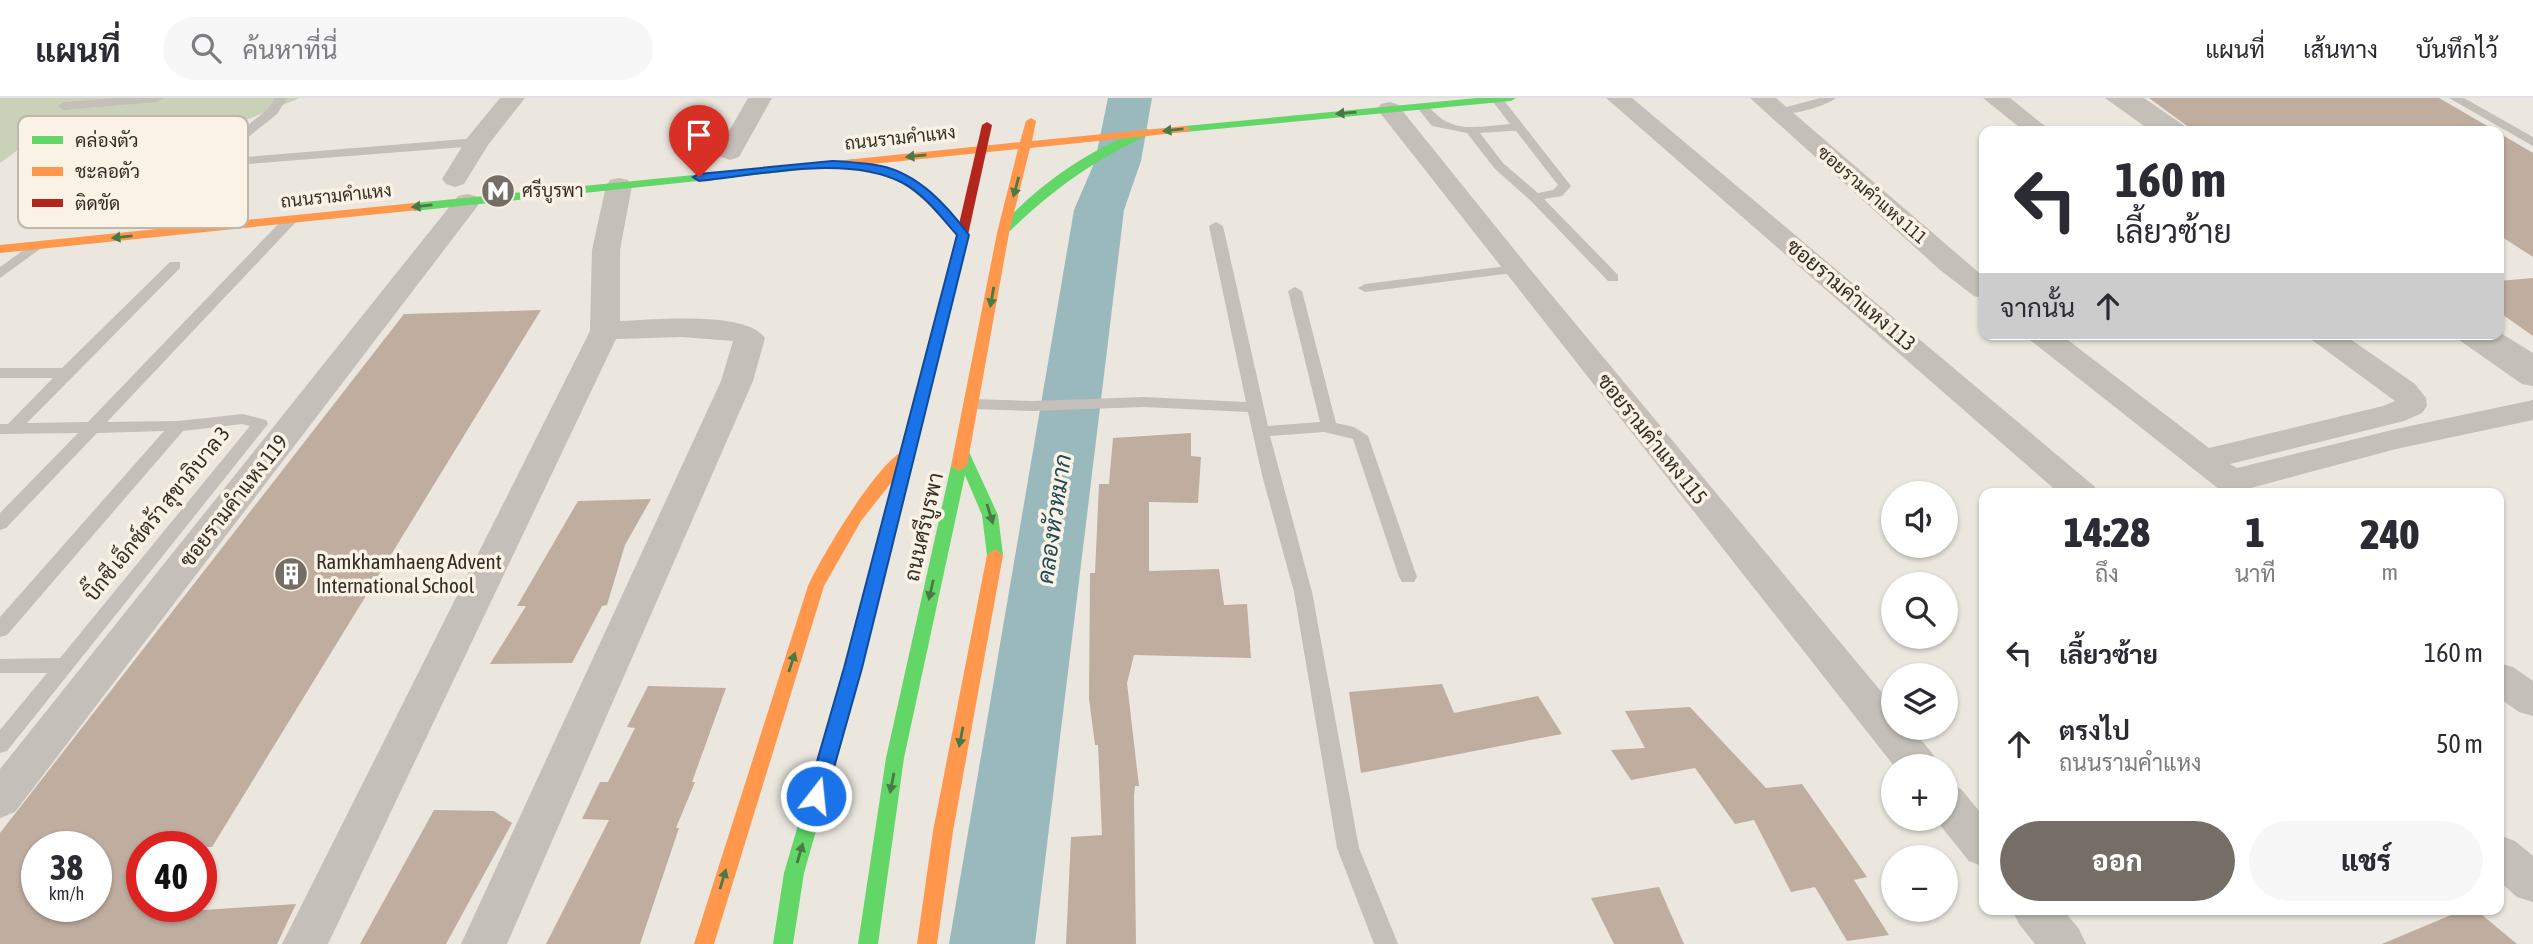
<!DOCTYPE html>
<html lang="th">
<meta charset="utf-8">
<style>
:root{--surface:#fff;--page:#f7f7f7;--text:#2b2b33;--muted:#7c7c81;--line:#e1e1e2;--accent:#746e67}
body{margin:0;font-family:"Asap Condensed",Sarabun,sans-serif;background:var(--page);color:var(--text);height:100vh;display:flex;flex-direction:column;font-size:26px;white-space:nowrap}
*{box-sizing:border-box;margin:0}
p{font-size:23px;color:var(--muted)}
.icon{flex:none;width:38px;height:38px;fill:none;stroke:currentColor;stroke-width:2;stroke-linecap:round;stroke-linejoin:round}
.map{position:relative;flex:1;overflow:hidden}
.sheet{position:absolute;left:1979px;top:390px;width:525px;height:427px;display:flex;flex-direction:column;background:var(--surface);border-radius:14px;box-shadow:0 2px 5px #0004}
.sheet>*{flex:none}
.guide{position:absolute;left:1979px;top:28px;width:525px;height:214px;border-radius:14px;box-shadow:0 2px 5px #0004;background:#fff;color:var(--text);overflow:hidden}
.fabs{position:absolute;left:1881px;top:383px;display:grid;gap:14px}
.fabs a{display:grid;place-items:center;width:77px;height:77px;border-radius:50%;background:var(--surface);box-shadow:0 2px 5px #0004;font-size:35px}
.speed{position:absolute;left:21px;top:733px;display:flex;gap:14px;font-size:35px;font-weight:700;text-align:center}
.speed>*{display:grid;place-content:center;width:91px;height:91px;border-radius:50%;background:var(--surface);box-shadow:0 2px 5px #0004;line-height:1}
.speed small{font-size:18px;font-weight:400}
.speed .limit{border:10px solid #d22;background:#fff;color:#111}
.pin{position:absolute;display:grid;place-items:center;width:60px;height:60px;color:#fff;margin:-72px -30px;border-radius:50% 50% 50% 0;rotate:-45deg;box-shadow:0 0 7px #0007}
.pin .icon{rotate:45deg}
.me{position:absolute;width:77px;margin:-38px;rotate:16deg;stroke-linejoin:round;filter:drop-shadow(0 0 5px #0008)}
.turn{display:flex;align-items:center;gap:24px;height:147px;padding:0 21px;font-size:32px}
.turn .icon{width:91px;height:91px;stroke-width:2.5}
.turn b{display:block;font-size:49px;line-height:60px}
.then{display:flex;align-items:center;height:66px;padding:0 21px;background:#0003;gap:14px;font-size:26px}
.eta{display:flex;justify-content:space-evenly;align-items:center;height:119px;text-align:center}
.eta b{font-size:42px;font-weight:800;line-height:49px}
.action{display:flex;gap:14px;margin-top:auto;padding:14px 21px}
.action a{flex:1;height:80px;border-radius:42px;background:var(--accent);color:#fff;font-size:28px;font-weight:800;line-height:80px;text-align:center}
.action a+a{background:var(--page);color:var(--text)}
ul{padding:0;list-style:none}
li{display:flex;align-items:center;gap:21px;height:91px;padding:0 21px}
li div{flex:1}
li b{display:block;font-size:26px}
li em{font-style:normal}
header{display:flex;align-items:center;gap:42px;box-sizing:border-box;height:98px;padding:0 35px;background:var(--surface);border-bottom:2px solid var(--line)}
header strong{font-size:33px}
nav{display:flex;gap:38px;margin-inline-start:auto;font-size:24px}
.search{width:490px;height:63px;background:var(--page);display:flex;align-items:center;gap:18px;box-sizing:border-box;padding:0 24px;border-radius:38px;color:var(--muted);font-size:26px}
.map>svg:first-child{display:block}
</style>
<header>
<strong>แผนที่</strong>
<div class="search"><svg class="icon" aria-label="search" viewBox="0 0 24 24"><circle cx="10" cy="10" r="6"/><path d="M15 15l6 6"/></svg>ค้นหาที่นี่</div>
<nav><a>แผนที่</a><a>เส้นทาง</a><a>บันทึกไว้</a></nav>
</header>
<div class="map">
<svg width="2533" height="846" viewBox="0 0 2533 846">
<rect width="100%" height="100%" fill="#ebe7df"/>
<path fill="#c9d2b8" d="M0,0H300L236,26L18,52L0,65Z"/>
<g fill="none" stroke-linecap="round" stroke-linejoin="round">
<path fill="#9ab9bd" fill-rule="evenodd" d="M1108,0H1152L1141,63L1124,112L1035,846H949L1074,112L1095,63Z"/>
</g>
<g fill="#bfada0" fill-rule="evenodd">
<path d="M2149,0H2439L2496,33H2194Z"/>
<path d="M2499,35L2533,55V159L2499,137Z"/>
<path d="M2533,180V238L2499,214V183Z"/>
<path d="M541,212L212,749H142V808H176L173,814L296,806L277,846H0V735L404,216ZM37,749H96V808H37Z"/>
<path d="M1191,335V358L1201,359L1198,405L1149,404V473L1219,471L1224,507L1247,506L1251,560L1134,557L1127,585L1139,688H1135L1134,698L1136,846H1066L1071,739L1102,737L1098,647H1095L1089,601L1090,475H1095L1099,386H1109L1113,340Z"/>
<path d="M651,401L625,447L607,507L602,508L572,565L490,566L526,508H517L578,403Z"/>
<path d="M1442,586L1454,615L1538,598L1562,636L1361,675L1349,594Z"/>
<path d="M648,588L726,590L692,684H695L676,730H679L640,846H546L609,722L582,721L600,684H608L635,630L627,629Z"/>
<path d="M1690,609L1766,690L1802,686L1867,779L1854,782L1889,837L1847,843L1815,789L1791,794L1754,722L1735,726L1695,670L1631,682L1611,652L1645,650L1625,613Z"/>
<path d="M434,712L494,713L512,725L446,846H360Z"/>
<path d="M1659,789L1684,846H1614L1591,800Z"/>
<path d="M2463,812H2476L2517,846H2382Z"/>
</g>
<g fill="none" stroke-linecap="round" stroke-linejoin="round">
<g fill="#c4bfb8" fill-rule="evenodd">
<path d="M116,0H163L157,4L64,12L58,8L64,4Z"/>
<path d="M275,0H287L277,16L221,61L477,40L483,44L477,48L211,69L157,114H147V108L268,11Z"/>
<path d="M1502,0L1571,88L1562,98L1544,101L1618,177V183H1608L1530,102L1495,71L1467,35L1432,28L1416,8L1426,5C1450,37 1474,29 1510,26L1491,1ZM1510,33H1516L1558,87L1553,92L1538,95L1503,65L1480,35Z"/>
<path d="M1820,0H1836C1825,9 1782,21 1771,13Z"/>
<path d="M2130,0H2144L2192,33H2178Z"/>
<path d="M2449,0H2464L2533,39V48Z"/>
<path d="M290,118L297,122L295,125L107,324L178,323L243,316L266,322L268,326L7,653L0,655V632L47,575H0V561L60,560L250,328L242,326L183,333L7,537L0,539V519L164,333L97,335L6,430L0,432V415L78,335L0,336V326H8L53,280H0V270H62L170,164H180V170L27,325L88,324L285,119Z"/>
<path d="M1216,124L1223,128L1268,328L1320,324L1288,193L1295,189L1302,193L1336,325L1354,329L1368,338L1417,479L1414,484H1402L1399,479L1353,341L1324,334L1270,338L1312,494L1359,750L1398,846H1374L1337,750L1294,494L1262,377L1248,314L1144,309L1033,313L973,311L965,306L973,301L1033,303L1144,299L1246,304L1209,128Z"/>
<path d="M35,144L42,148L40,151L0,180V169Z"/>
<path d="M1515,167L1520,168V174L1365,194L1358,190L1365,186Z"/>
<path d="M2499,234L2533,255V266L2484,236Z"/>
</g>
<g fill="#c4bfb8" fill-rule="evenodd">
<path d="M500,0H525L488,47L464,86L455,89L446,86L442,81L468,39Z"/>
<path d="M748,0H772L739,59L730,62L721,59L717,54Z"/>
<path d="M1606,0H1632L2094,388L2099,396H2060Z"/>
<path d="M1750,0H1776L1984,179V201L1974,198L1940,172Z"/>
<path d="M1983,0H2010L2051,33H2024Z"/>
<path d="M2105,0H2133L2176,28L2179,33H2151Z"/>
<path d="M1389,4L1397,6L1525,165L1894,609V630H1911L1933,656L1939,668H1894L1381,16L1377,11L1381,6Z"/>
<path d="M619,80L628,82L632,88L620,152V223C652,222 746,212 765,240L753,283L507,846H461L721,283L733,243L682,239L616,241L328,846H282L590,233L592,152L606,88L610,82Z"/>
<path d="M467,96L476,98L480,104L476,110L15,714L0,720V671L458,98Z"/>
<path d="M2026,236H2060L2209,350L2383,308L2395,303L2312,242L2308,236H2343L2415,286L2426,300L2427,308L2422,315L2404,323L2230,366L2237,370L2396,331L2533,302V322L2396,351L2232,395L2220,392L2030,242Z"/>
<path d="M2455,236H2490L2533,265V288L2522,286L2459,242Z"/>
<path d="M2499,565L2513,569L2533,583V618L2519,614L2499,600Z"/>
<path d="M1946,685L1961,691L1984,719V769L1969,763L1935,721H1946Z"/>
<path d="M2499,737L2515,743L2533,758V804L2517,799L2499,783Z"/>
<path d="M2012,812H2063L2079,831L2086,846H2035L2019,826Z"/>
</g>
<g fill="#63d668" fill-rule="evenodd">
<path d="M1477,0H1516L1511,3L1185,34L1179,31L1185,28Z"/>
<path d="M1147,31L1153,34L1151,36C1097,60 1052,92 1010,133H1002L1000,130C1033,90 1097,45 1147,31Z"/>
<path d="M855,61L859,62V66L414,113L408,109L414,105Z"/>
<path d="M955,165L961,169L862,571L804,775L793,846H773L784,775L844,571L949,169Z"/>
<path d="M962,349L969,354L998,417L1003,457L995,463L987,457L982,417L965,377L904,660L878,846H858L886,660L951,368L959,363L955,354Z"/>
</g>
<g fill="#ff974d" fill-rule="evenodd">
<path d="M1031,20L1036,23L1032,43L1185,28L1191,31L1185,34L1030,50L1009,135L967,368L959,373L951,368L997,135L1018,51L872,66C913,74 940,104 967,134V140H959C935,113 909,80 871,73C858,70 845,71 832,69L826,66C831,62 847,63 855,61L1020,44L1026,23Z"/>
<path d="M414,105L420,109L418,112L0,155V147Z"/>
<path d="M906,352L913,357L861,423L824,488L714,846H694L808,488C820,461 880,359 906,352Z"/>
<path d="M995,451L1003,457L953,733L937,846H917L933,733L987,457Z"/>
</g>
<path fill="#b3261e" fill-rule="evenodd" d="M987,24L992,27L961,169L955,173L949,169L982,27Z"/>
</g>
<defs><path id="oneway-solid" d="M-6-.8H1V-3.2L6.5 0L1 3.2V.8H-6Z" transform="scale(1.75)"/></defs>
<g fill="#497944">
<use href="#oneway-solid" transform="translate(1346 15) rotate(175)"/>
<use href="#oneway-solid" transform="translate(1173 32) rotate(174)"/>
<use href="#oneway-solid" transform="translate(916 58) rotate(174)"/>
<use href="#oneway-solid" transform="translate(1016 89) rotate(105)"/>
<use href="#oneway-solid" transform="translate(422 108) rotate(174)"/>
<use href="#oneway-solid" transform="translate(122 139) rotate(174)"/>
<use href="#oneway-solid" transform="translate(992 199) rotate(100)"/>
<use href="#oneway-solid" transform="translate(990 416) rotate(73)"/>
<use href="#oneway-solid" transform="translate(931 492) rotate(103)"/>
<use href="#oneway-solid" transform="translate(792 564) rotate(-72)"/>
<use href="#oneway-solid" transform="translate(961 639) rotate(101)"/>
<use href="#oneway-solid" transform="translate(892 685) rotate(101)"/>
<use href="#oneway-solid" transform="translate(800 755) rotate(-74)"/>
<use href="#oneway-solid" transform="translate(723 781) rotate(-73)"/>
</g>
<path fill="#1a73e8" stroke="#114b97" stroke-width="2" d="M832,63C848,64 865,65 881,68C919,76 947,108 969,137L862,570L826,698L823,704L816,706L809,704L807,698L844,570L957,137C941,119 925,97 903,85C847,56 760,77 699,83L693,79L699,76Z"/>
<defs>
<g id="metro-disc" transform="scale(1.75)"><circle r="9.5" fill="#746e67" stroke="#f9f2e5"/><path d="M-5.5 5V-5H-3L0 0L3-5H5.5V5H3V-.5L0 4L-3-.5V5Z" fill="#fff"/></g>
<g id="building-disc" transform="scale(1.75)"><circle r="9.5" fill="#746e67" stroke="#f9f2e5"/><path d="M-4-6H4V6H1V3H-1V6H-4ZM-2.5-4.3h1.7v1.8h-1.7ZM.8-4.3h1.7v1.8H.8ZM-2.5-1h1.7V.8h-1.7ZM.8-1h1.7V.8H.8Z" fill="#fff"/></g>
</defs>
<g fill-rule="evenodd">
<use href="#metro-disc" x="498" y="93"/>
<use href="#building-disc" x="291" y="476"/>
</g>
<g text-anchor="middle" stroke-width="7" stroke-linejoin="round" paint-order="stroke">
<g font-size="18" fill="#342d26" stroke="#f9f2e5">
<text transform="translate(900 40) rotate(-6)" y="6">ถนนรามคำแหง</text>
<text transform="translate(1872 97) rotate(41)" y="6">ซอยรามคำแหง 111</text>
<text transform="translate(336 98) rotate(-6)" y="6">ถนนรามคำแหง</text>
</g>
<g font-size="18" fill="#342d26" stroke="#f9f2e5" text-anchor="start">
<text x="522" y="99">ศรีบูรพา</text>
</g>
<g font-size="21" fill="#342d26" stroke="#f9f2e5">
<text transform="translate(1851 197) rotate(40)" y="7">ซอยรามคำแหง 113</text>
<text transform="translate(1652 341) rotate(51)" y="7">ซอยรามคำแหง 115</text>
<text transform="translate(234 403) rotate(-52)" y="7">ซอยรามคำแหง 119</text>
<text transform="translate(157 416) rotate(-51)" y="7">บิ๊กซี เอ็กซ์ตร้า สุขาภิบาล 3</text>
<text transform="translate(924 429) rotate(-77)" y="7">ถนนศรีบูรพา</text>
</g>
<g font-size="21" fill="#342d26" stroke="#f9f2e5" text-anchor="start">
<text x="316" y="471">Ramkhamhaeng Advent<tspan x="316" dy="24">International School</tspan></text>
</g>
<g font-size="23" font-style="italic" fill="#1c4a56" stroke="#f9f2e5">
<text transform="translate(1054 421) rotate(-82)" y="8">คลองหัวหมาก</text>
</g>
</g>
<rect x="18" y="18" width="230" height="112" rx="10" fill="#f9f2e5" stroke="#beb7ac" stroke-width="2"/>
<rect x="32" y="38" width="31" height="8" fill="#63d668"/>
<rect x="32" y="69" width="31" height="9" fill="#ff974d"/>
<rect x="32" y="101" width="31" height="8" fill="#b3261e"/>
<g font-size="19" fill="#342d26">
<text x="75" y="49">คล่องตัว</text>
<text x="75" y="80">ชะลอตัว</text>
<text x="75" y="112">ติดขัด</text>
</g>
</svg>
<div class="fabs">
<a><svg class="icon" aria-label="sound" viewBox="0 0 24 24"><path d="M4 9h4l5-4v14l-5-4H4zM17 9q2 3 0 6"/></svg></a>
<a><svg class="icon" aria-label="search" viewBox="0 0 24 24"><circle cx="10" cy="10" r="6"/><path d="M15 15l6 6"/></svg></a>
<a><svg class="icon" aria-label="layers" viewBox="0 0 24 24"><path d="M12 4l9 5-9 5-9-5zM3 14l9 5 9-5"/></svg></a>
<a>+</a>
<a>−</a>
</div>
<div class="speed"><div>38<small>km/h</small></div><div class="limit">40</div></div>
<div class="pin" style="left:699px;top:79px;background:#d93025"><svg class="icon" aria-label="arrive" viewBox="0 0 24 24"><path d="M6 21V4h12l-3 4 3 4H6"/></svg></div>
<svg class="me" style="left:816px;top:698px" viewBox="-20 -20 40 40"><circle r="17" fill="#1a73e8" stroke="#fff" stroke-width="3"/><path d="M0-11L8 9 0 5-8 9z" fill="#fff"/></svg>
<div class="guide">
<div class="turn"><svg class="icon" aria-label="left" viewBox="0 0 24 24"><path d="M17 20v-9H6M10 6l-5 5 5 5"/></svg><div><b>160 m</b>เลี้ยวซ้าย</div></div>
<div class="then">จากนั้น<svg class="icon" aria-label="ahead" viewBox="0 0 24 24"><path d="M12 20V5M6 11l6-6 6 6"/></svg></div>
</div>
<section class="sheet">
<div class="eta">
<div><b>14:28</b><p>ถึง</p></div>
<div><b>1</b><p>นาที</p></div>
<div><b>240</b><p>m</p></div>
</div>
<ul>
<li><svg class="icon" aria-label="left" viewBox="0 0 24 24"><path d="M17 20v-9H6M10 6l-5 5 5 5"/></svg><div><b>เลี้ยวซ้าย</b></div><em>160 m</em></li>
<li><svg class="icon" aria-label="ahead" viewBox="0 0 24 24"><path d="M12 20V5M6 11l6-6 6 6"/></svg><div><b>ตรงไป</b><p>ถนนรามคำแหง</p></div><em>50 m</em></li>
</ul>
<div class="action"><a>ออก</a><a>แชร์</a></div>
</section>
</div>
